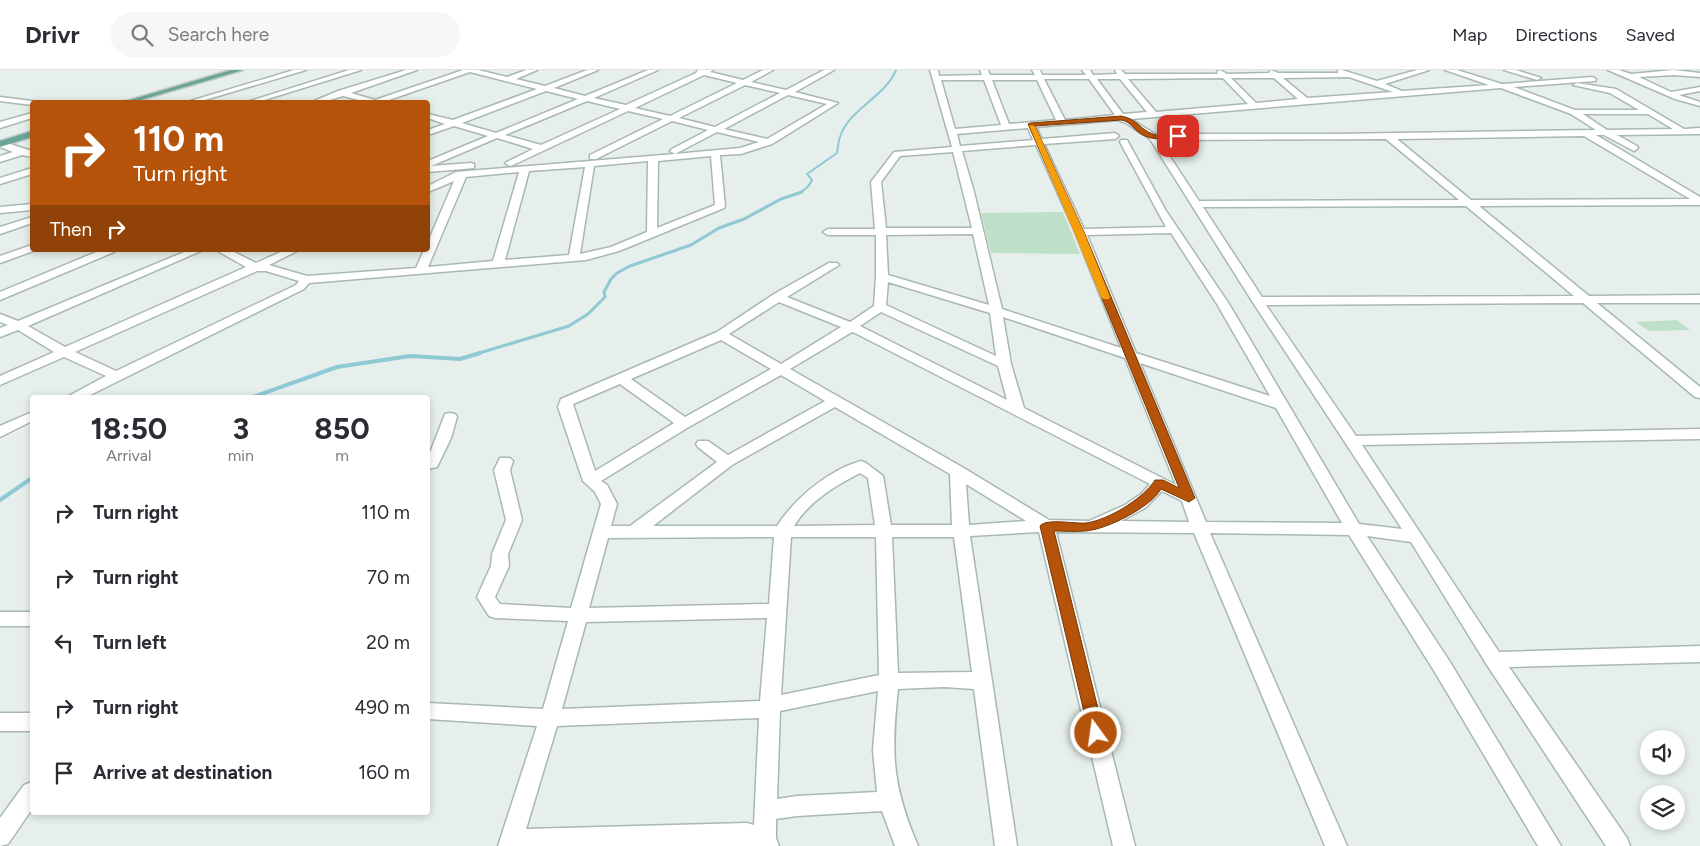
<!DOCTYPE html>
<style>
:root{--surface:#fff;--page:#f7f7f7;--text:#2b2b33;--muted:#7c7c81;--line:#e1e1e2}
body{margin:0;font-family:Figtree,sans-serif;background:var(--page);color:var(--text);height:100vh;display:flex;flex-direction:column;font-size:19px;white-space:nowrap}
*{box-sizing:border-box;margin:0}
p{font-size:16px;color:var(--muted)}
.icon{flex:none;width:28px;height:28px;fill:none;stroke:currentColor;stroke-width:2;stroke-linecap:round;stroke-linejoin:round}
.map{position:relative;flex:1;overflow:hidden}
.sheet{position:absolute;left:30px;top:325px;width:400px;height:420px;display:flex;flex-direction:column;background:var(--surface);border-radius:5px;box-shadow:0 2px 8px #0003}
.sheet>*{flex:none}
.top-card{position:absolute;left:30px;top:30px;width:400px;height:152px;border-radius:5px;box-shadow:0 2px 8px #0003;background:#b45309;color:#fff;overflow:hidden}
.tools{position:absolute;left:1640px;top:660px;display:grid;gap:10px}
.tools a{display:grid;place-items:center;width:45px;height:45px;border-radius:50%;background:var(--surface);box-shadow:0 2px 8px #0003;font-size:25px}
.pin{position:absolute;display:grid;place-items:center;width:42px;height:42px;color:#fff;margin:-21px;border-radius:10px;box-shadow:0 2px 8px #0006}
.me{position:absolute;width:55px;margin:-28px;rotate:346deg;stroke-linejoin:round;filter:drop-shadow(0 0 4px #0008)}
.turn{display:flex;align-items:center;gap:18px;height:105px;padding:0 20px;font-size:22px}
.turn .icon{width:65px;height:65px;stroke-width:2.5}
.turn b{display:block;font-size:35px;line-height:42px}
.then{display:flex;align-items:center;height:48px;padding:0 20px;background:#0003;gap:10px;font-size:19px}
.eta{display:flex;justify-content:space-evenly;align-items:center;height:85px;text-align:center}
.eta b{font-size:30px;font-weight:700;line-height:35px}
ul{padding:0;list-style:none}
li{display:flex;align-items:center;gap:15px;height:65px;padding:0 20px}
li div{flex:1}
li b{display:block;font-size:19px}
li em{font-style:normal}
header{display:flex;align-items:center;gap:30px;box-sizing:border-box;height:70px;padding:0 25px;background:var(--surface);border-bottom:1px solid var(--line)}
header strong{font-size:24px}
nav{display:flex;gap:28px;margin-inline-start:auto;font-size:18px}
.search{width:350px;height:45px;background:var(--page);display:flex;align-items:center;gap:12px;box-sizing:border-box;padding:0 18px;border-radius:28px;color:var(--muted);font-size:19px}
.map>svg:first-child{display:block}
</style>
<header>
<strong>Drivr</strong>
<div class="search"><svg class="icon" aria-label="search" viewBox="0 0 24 24"><circle cx="10" cy="10" r="6"/><path d="M15 15l6 6"/></svg>Search here</div>
<nav><a>Map</a><a>Directions</a><a>Saved</a></nav>
</header>
<div class="map">
<svg width="1700" height="776" viewBox="0 0 1700 776">
<rect width="100%" height="100%" fill="#e6efeb"/>
<g fill="#bfe0c8">
<path d="M1063,142L1080,184L991,183L981,143Z"/>
<path d="M1677,250L1690,260L1649,261L1636,252Z"/>
</g>
<g fill="none" stroke-linecap="round" stroke-linejoin="round">
<path stroke="#8ec9d4" stroke-width="2" d="M799,123C805,120 809,117 812,110L807,104L837,83C838,78 838,72 840,67C848,40 885,27 896,0"/>
<path stroke="#8ec9d4" stroke-width="3" d="M476,284L569,256L588,244L605,227L604,222L611,209L617,203L630,196L691,175L719,158L744,149L781,129L802,122"/>
<g stroke="#8ec9d4" stroke-width="4">
<path d="M250,328L337,297L410,286L460,289L480,283"/>
<path d="M0,430L32,408"/>
</g>
<g stroke="#a8b8b2" stroke-width="3">
<g id="minor">
<path d="M294,0H306L198,32H187Z"/>
<path d="M349,0H361L258,32H247Z"/>
<path d="M406,0H417L351,23L375,30L463,0H478L507,7L526,0H537L516,9L545,16L587,0H598L554,18L585,26L648,0H658L594,28L626,35L696,3L698,0H713L710,2L743,10L763,0H773L751,12L786,20L824,0H834L795,22L838,33L772,74L741,84L720,85L725,136L724,138L619,181L586,190L309,213L304,219L84,328H65L106,306L64,287L0,315V306L54,282L18,260L0,267V258L8,255L0,252V244L18,251L189,180H203L28,256L65,277L246,197L216,180H230L256,193L285,180H299L269,195L307,206L416,198L424,180H428V172L454,111L428,122V116L456,102L675,84L670,81L672,79L708,60L672,51L596,89H590V85L663,49L628,41L513,95L510,96L505,93L533,79L497,68L431,96L471,93L474,94V98L428,102V91L488,66L454,56L428,65V60L445,54L428,48V44L453,50L537,19L470,2L383,32H367L343,26L323,32H312L338,21ZM704,5L737,13L670,46L635,38ZM745,15L780,23L715,57L679,48ZM546,21L578,29L496,63L462,53ZM788,25L827,34L767,69L724,59ZM587,31L620,39L541,75L505,65ZM717,62L759,72L740,78L675,84ZM711,86L715,135L657,158L658,91ZM648,91L647,162L611,177L580,184L594,96ZM585,97L569,185L505,190L529,101ZM519,102L493,191L428,197L466,107ZM257,201H266L299,211L296,215L116,301L75,282Z"/>
<path d="M930,0H938L939,6L982,5L980,0H988L990,5H1035L1032,0H1040L1042,5H1086L1082,0H1090L1093,5L1117,4L1115,0H1121L1125,4H1218L1217,2L1220,0L1227,4L1269,3L1271,0L1278,3H1338V0H1342L1377,11L1417,0H1429L1385,14L1402,21L1489,15L1445,0H1457L1502,14L1592,7L1596,9L1595,11L1514,17L1575,40H1639L1610,23L1573,15L1577,13L1616,19L1684,59L1700,58V64L1617,65L1637,76L1638,78L1634,81L1604,65H1596L1700,127V135L1479,136L1589,226L1700,225V233H1597L1700,317V328L1695,327L1583,233L1266,235L1356,366L1700,359V369L1362,375L1499,582L1700,576V592L1509,597L1627,768L1630,776H1606L1487,595L1411,472L1367,466L1450,592L1561,776H1538L1436,604L1349,465L1210,463L1347,776H1325L1194,463L1056,462L1135,776H1113L1039,462L970,466L1017,776H995L974,619L944,617L898,619C891,684 892,715 918,776H895L882,741L797,746L776,749V768L779,776H498L537,656L428,649V633L543,639L568,551L495,548L489,546L477,527L491,496L492,484L506,450L494,400L500,388H510L513,391L510,400L522,450L508,484L509,496L495,527L500,534L571,538L601,434L595,422L583,411L558,337L561,329L717,262L774,224L829,193H837L839,195L787,227L850,252L874,236L876,206V165H828L823,162L828,159H875L871,112L894,82L952,77ZM1349,7L1393,22L1307,28L1283,8ZM1223,8L1248,34L1156,42L1128,9ZM1231,8H1274L1298,29L1256,33ZM1044,9H1089L1115,45L1065,50ZM1097,9H1120L1147,42L1123,44ZM941,10H984L1001,55L955,59ZM992,10H1037L1056,50L1009,54ZM1501,18L1571,44L1596,60L1334,64H1155L1131,49ZM1583,44H1648L1673,59L1607,60ZM1118,50L1126,53L1150,69L1252,231L1402,459L1359,454L1229,234L1166,141L1127,70H1121L1120,72L1166,157L1084,159L1044,74L1115,69L1119,66L1115,63L1042,69L1036,57ZM1028,58L1033,70L960,76L957,64ZM1584,66L1690,129L1471,130L1397,69ZM1386,69L1459,130L1199,131L1159,70ZM1036,75L1075,162L1121,278L1002,239L974,122L962,81ZM953,82L972,158H886L881,112L900,86ZM1466,136L1574,226L1262,227L1203,137ZM1171,163L1217,234L1270,326L1136,283L1087,165ZM973,164L989,235L888,205L886,165ZM888,212L990,243L996,286L886,235ZM779,232L841,257L781,294L729,264ZM881,242L998,296L1007,330L860,256ZM1003,247L1125,288L1176,415L1024,338L1011,294ZM852,262L855,263L1150,414L1141,424L1125,435L1089,451L1049,450L962,397L790,299ZM721,270L771,299L685,347L631,309ZM1140,293L1276,338L1342,453L1206,452ZM781,305L825,331L728,385L708,371H698L696,374L698,377L717,392L630,456H611L617,434L607,415L601,411L687,358ZM620,314L674,353L595,401L573,334ZM835,337L950,404L952,455H891L883,406L866,393L861,391C829,400 795,428 777,456H653L732,395ZM860,403L868,408L875,455L794,456C809,431 835,416 860,403ZM966,414L1026,451L969,455ZM1162,421L1182,431L1189,452L1121,451L1145,438ZM774,467L769,534L589,538L608,468ZM791,467H876L879,605L781,625ZM892,467H954L972,602L898,603ZM767,548L760,631L562,639L586,552ZM878,621L873,680L877,722L797,726L777,729L780,641ZM759,648L754,755L747,753L526,759L557,656Z"/>
<path d="M1504,0H1516L1541,8L1537,10Z"/>
<path d="M1608,0H1619L1631,4L1674,0L1700,3V7L1674,5L1639,7L1671,22L1700,17V21L1679,25L1700,32V36L1675,29Z"/>
<path d="M0,27L32,31L36,32H32V35L0,31Z"/>
<path d="M32,43V48L0,58V52Z"/>
<path d="M0,71L32,81V87L22,85L0,92V86L13,82L0,77Z"/>
<path d="M32,98V104L0,114V108Z"/>
<path d="M32,134V140L0,143V137Z"/>
<path d="M32,147V153L0,164V157Z"/>
<path d="M32,175V180H36L0,193V186Z"/>
<path d="M101,180H115L114,182L0,230V222Z"/>
<path d="M32,342V351L0,367V356Z"/>
<path d="M450,343L455,344L457,347L451,368L437,397L428,399V388L445,344Z"/>
<rect x="0" y="542" width="32" height="14"/>
<rect x="0" y="643" width="32" height="18"/>
<path d="M32,712V739L8,774L0,776V748L24,715Z"/>
</g>
</g>
<g stroke="#c2cac8" stroke-width="3">
<g id="major">
<path d="M231,0H243L134,32H123Z"/>
<path d="M32,61V67L0,77V71Z"/>
</g>
</g>
<use href="#minor" fill="#fff" fill-rule="evenodd"/>
<use href="#major" fill="#6aa596" fill-rule="evenodd"/>
</g>
<path fill="#b45309" stroke="#753606" d="M1121,46C1138,49 1139,59 1153,64C1160,67 1170,65 1178,64L1181,66L1178,68C1165,69 1153,71 1141,64C1133,59 1130,51 1121,50L1035,56L1084,162L1195,428L1189,432L1161,419C1151,437 1106,460 1085,461C1075,462 1064,461 1054,461L1104,663L1102,668L1096,670L1091,668L1089,663L1040,456C1046,448 1075,454 1086,453C1108,450 1143,429 1155,410H1163L1179,418L1075,162L1028,54L1031,53Z"/>
<path fill="#f59e0b" d="M1029,55L1035,56L1084,162L1110,227L1109,229H1103L1101,227Z"/>
</svg>
<div class="tools">
<a><svg class="icon" aria-label="sound" viewBox="0 0 24 24"><path d="M4 9h4l5-4v14l-5-4H4zM17 9q2 3 0 6"/></svg></a>
<a><svg class="icon" aria-label="layers" viewBox="0 0 24 24"><path d="M12 4l9 5-9 5-9-5zM3 14l9 5 9-5"/></svg></a>
</div>
<div class="pin" style="left:1178px;top:66px;background:#d93025"><svg class="icon" aria-label="arrive" viewBox="0 0 24 24"><path d="M6 21V4h12l-3 4 3 4H6"/></svg></div>
<svg class="me" style="left:1096px;top:663px" viewBox="-20 -20 40 40"><circle r="17" fill="#b45309" stroke="#fff" stroke-width="3"/><path d="M0-11L8 9 0 5-8 9z" fill="#fff"/></svg>
<div class="top-card">
<div class="turn"><svg class="icon" aria-label="right" viewBox="0 0 24 24"><path d="M7 20v-9h11M14 6l5 5-5 5"/></svg><div><b>110 m</b>Turn right</div></div>
<div class="then">Then<svg class="icon" aria-label="right" viewBox="0 0 24 24"><path d="M7 20v-9h11M14 6l5 5-5 5"/></svg></div>
</div>
<section class="sheet">
<div class="eta">
<div><b>18:50</b><p>Arrival</p></div>
<div><b>3</b><p>min</p></div>
<div><b>850</b><p>m</p></div>
</div>
<ul>
<li><svg class="icon" aria-label="right" viewBox="0 0 24 24"><path d="M7 20v-9h11M14 6l5 5-5 5"/></svg><div><b>Turn right</b></div><em>110 m</em></li>
<li><svg class="icon" aria-label="right" viewBox="0 0 24 24"><path d="M7 20v-9h11M14 6l5 5-5 5"/></svg><div><b>Turn right</b></div><em>70 m</em></li>
<li><svg class="icon" aria-label="left" viewBox="0 0 24 24"><path d="M17 20v-9H6M10 6l-5 5 5 5"/></svg><div><b>Turn left</b></div><em>20 m</em></li>
<li><svg class="icon" aria-label="right" viewBox="0 0 24 24"><path d="M7 20v-9h11M14 6l5 5-5 5"/></svg><div><b>Turn right</b></div><em>490 m</em></li>
<li><svg class="icon" aria-label="arrive" viewBox="0 0 24 24"><path d="M6 21V4h12l-3 4 3 4H6"/></svg><div><b>Arrive at destination</b></div><em>160 m</em></li>
</ul>
</section>
</div>
